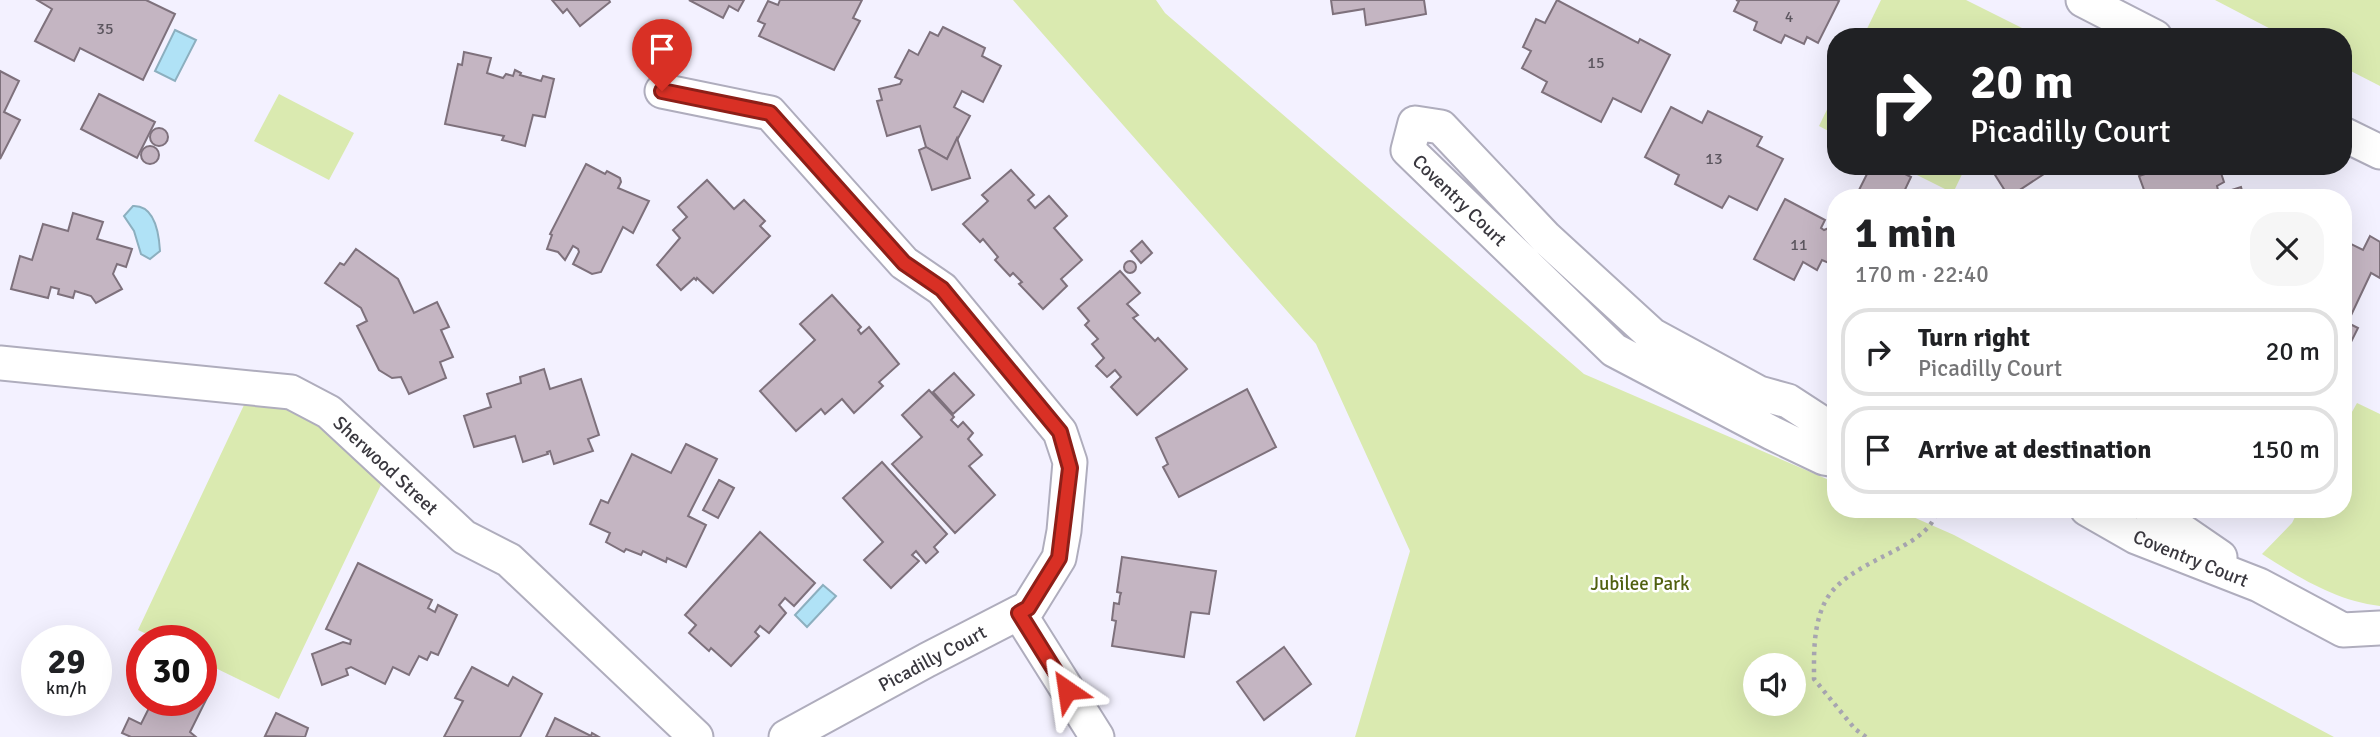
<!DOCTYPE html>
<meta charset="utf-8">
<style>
:root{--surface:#fff;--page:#f6f6f6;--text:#202124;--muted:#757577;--line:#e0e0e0}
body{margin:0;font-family:Signika,sans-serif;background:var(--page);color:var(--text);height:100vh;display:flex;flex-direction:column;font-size:26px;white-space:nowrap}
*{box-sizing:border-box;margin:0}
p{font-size:23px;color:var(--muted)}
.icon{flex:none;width:38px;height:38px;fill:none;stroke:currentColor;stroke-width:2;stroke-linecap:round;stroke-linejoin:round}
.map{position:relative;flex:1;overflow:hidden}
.sheet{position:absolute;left:1827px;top:189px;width:525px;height:329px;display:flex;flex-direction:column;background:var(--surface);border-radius:28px;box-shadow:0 7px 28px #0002}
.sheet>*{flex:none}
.hud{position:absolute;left:1827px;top:28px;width:525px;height:147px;border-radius:28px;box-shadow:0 7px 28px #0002;background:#202124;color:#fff;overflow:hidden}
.fabs{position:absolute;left:1743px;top:653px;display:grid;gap:14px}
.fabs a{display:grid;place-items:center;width:63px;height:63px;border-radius:50%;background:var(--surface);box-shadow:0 7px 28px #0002;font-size:35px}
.speed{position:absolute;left:21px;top:625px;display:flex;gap:14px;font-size:35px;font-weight:700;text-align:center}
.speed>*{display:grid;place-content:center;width:91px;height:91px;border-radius:50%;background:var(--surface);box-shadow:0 7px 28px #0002;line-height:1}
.speed small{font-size:18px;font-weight:400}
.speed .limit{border:10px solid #d22;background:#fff;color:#111}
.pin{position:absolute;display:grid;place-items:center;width:60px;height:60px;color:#fff;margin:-72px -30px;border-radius:50% 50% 50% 0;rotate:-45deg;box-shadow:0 0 7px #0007}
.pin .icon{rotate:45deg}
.me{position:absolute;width:77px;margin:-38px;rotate:328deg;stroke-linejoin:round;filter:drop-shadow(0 0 5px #0008)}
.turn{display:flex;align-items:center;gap:24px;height:147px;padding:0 28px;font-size:32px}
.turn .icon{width:91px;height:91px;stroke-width:2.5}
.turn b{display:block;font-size:49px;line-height:60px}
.round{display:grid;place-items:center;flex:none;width:74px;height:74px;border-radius:28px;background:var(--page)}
.headline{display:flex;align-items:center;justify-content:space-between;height:119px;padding:0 28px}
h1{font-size:42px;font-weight:700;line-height:52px}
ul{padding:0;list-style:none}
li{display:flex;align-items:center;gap:21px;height:88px;margin:0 14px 10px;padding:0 14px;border:4px solid var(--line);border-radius:28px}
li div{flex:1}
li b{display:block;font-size:26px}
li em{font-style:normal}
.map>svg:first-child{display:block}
</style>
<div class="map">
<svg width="2380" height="737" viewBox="0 0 2380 737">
<rect width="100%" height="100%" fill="#f3f1ff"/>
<g fill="#daeab0" fill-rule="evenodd">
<path d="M1013,0H1156L1165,13L1584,374L1836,483V509H1895L1954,535L2334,737H1355L1410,551L1316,344ZM1755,665H1794V704H1755Z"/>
<path d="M1881,0H1966L2032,33L2030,37H1863Z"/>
<path d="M2215,0H2380V86L2343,67V37H2286Z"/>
<path d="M1836,91V135L1819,126Z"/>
<path d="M279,94L354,133L329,180L254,141Z"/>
<path d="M1899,166H1966L1953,193Z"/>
<path d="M252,388L291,392L389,468L279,699L201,661V640H160L138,630Z"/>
<path d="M2357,403L2380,414V606C2336,601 2298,577 2262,554L2292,523L2299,509H2343V428Z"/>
</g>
<g fill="#b0e2f6" stroke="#8cafbf" stroke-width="2">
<path d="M175,30L196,40L175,81L155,71Z"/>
<path d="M133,206C155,205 159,234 160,251L150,259L141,254L134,231L124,216Z"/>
<path d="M823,585L836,596L807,627L795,615Z"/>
</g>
<g fill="#c4b5c2" stroke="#7e717c" stroke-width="2">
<path d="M37,0H146L175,14L143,80L80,48L74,61L35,41L52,9Z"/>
<path d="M552,0H609L610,2L580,26L567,9L563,13Z"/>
<path d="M689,0H744L738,11L729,6L723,18Z"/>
<path d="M780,0H862L853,18L860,21L834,70L759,36L765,24L758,21L768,1L778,5Z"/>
<path d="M1331,0H1424L1426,14L1366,25L1364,9L1333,14Z"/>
<path d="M1557,0L1638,43L1640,39L1670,55L1641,112L1613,98L1601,122L1542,92L1547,82L1522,68L1531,51L1523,47L1536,19L1545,23Z"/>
<path d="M1736,0H1837L1839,1L1818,43L1807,37L1804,44L1785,35L1781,43L1754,30L1757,22L1734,11L1739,1Z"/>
<path d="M943,27L985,48L982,56L1001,66L983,102L962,91L954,107L970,116L947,159L926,147L920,126L887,136L877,101L882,100L879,89L900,84L902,80L895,77L909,50L918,55L930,32L938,36Z"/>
<path d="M464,52L491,58L487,73L503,78L506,74L513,76L515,70L521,73L520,75L541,81L543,76L554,79L545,117L533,115L525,146L502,140L504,136L445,124L458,64L462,65Z"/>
<path d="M0,71L19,81L4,112L20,120L0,159Z"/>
<path d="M99,94L155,122L137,158L81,129Z"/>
<path d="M1671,107L1702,123L1708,111L1762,137L1757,146L1783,159L1757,210L1729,196L1722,208L1675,184L1679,175L1645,157Z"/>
<circle cx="159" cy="137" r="9"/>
<path d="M957,138L970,178L932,190L919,150L926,147L947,159Z"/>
<circle cx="150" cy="155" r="9"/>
<path d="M586,164L605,174L607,171L620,178L621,182L618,188L649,201L633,233L623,227L601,272L592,274L573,264L579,252L578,249L573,246L565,260L558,252L547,249L552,235L550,234Z"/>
<path d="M1871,166H1890L1911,177L1901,198H1855Z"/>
<path d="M2039,166L2044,174L2009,197L1990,167Z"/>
<path d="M2156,166H2210L2212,173L2220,170L2224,182L2217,186L2219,194L2241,187L2244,198L2262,192L2263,198H2165L2164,192L2147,198L2139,176L2157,170Z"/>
<path d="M1011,170L1034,195L1028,200L1035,208L1049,196L1067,216L1054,228L1082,260L1061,279L1067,286L1043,309L1019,284L1022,282L1013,273L1010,276L995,260L998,257L983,239L980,242L963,224L988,201L982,195Z"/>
<path d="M707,180L734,209L744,200L765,221L760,226L770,236L713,293L697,278L696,280L694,278L681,290L657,265L680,238L673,230L687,217L678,207Z"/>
<path d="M1785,199L1825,220L1821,228L1824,230L1836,225V266L1822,260L1817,270L1803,262L1794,280L1754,259Z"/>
<path d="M73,213L103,222L97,239L132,249L126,267L117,264L113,274L122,289L96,303L91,296L75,291L73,298L58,294L59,289L51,287L48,298L11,289L20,256L32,260L43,224L68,231Z"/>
<path d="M2370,236L2380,242V278L2371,273L2346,326L2343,325V240L2363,250Z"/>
<path d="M1142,241L1152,253L1141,263L1131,251Z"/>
<path d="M356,249L398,279L414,313L437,302L449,327L441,330L453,357L440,362L446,378L409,394L401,377L392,378L379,370L357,326L367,321L361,308L325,283L340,263L344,265Z"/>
<circle cx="1130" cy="267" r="6"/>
<path d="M1120,271L1140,293L1127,304L1138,315L1133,318L1155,341L1158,338L1187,369L1137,415L1111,387L1121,377L1115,370L1107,377L1096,366L1104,358L1092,344L1098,339L1085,325L1089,321L1078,308Z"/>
<path d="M832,295L861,327L858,330L861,334L869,327L899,364L879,382L883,386L854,413L842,399L825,414L821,409L796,431L760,391L815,340L800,324Z"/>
<path d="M2348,323L2358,328L2343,358V332Z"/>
<path d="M544,369L550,389L581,379L599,435L588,439L593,451L554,464L550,451L547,452L548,454L523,462L515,436L474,447L464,416L491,407L487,394L521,383L520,377Z"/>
<path d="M954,373L974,395L953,414L933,392Z"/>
<path d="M1247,389L1276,447L1179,497L1163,467L1168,464L1156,438Z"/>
<path d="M929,390L954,417L951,420L958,427L963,422L973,433L968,439L982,455L969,466L995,495L955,533L892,464L922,437L902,415Z"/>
<path d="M686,444L717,459L688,516L706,525L686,567L667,558L666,562L643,551L641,555L626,549L624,552L606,542L610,533L590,524L601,500L608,503L632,454L671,473Z"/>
<path d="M882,462L947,534L934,547L938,552L926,563L916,551L912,555L919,561L891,588L864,560L883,542L843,498Z"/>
<path d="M719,480L734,488L718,518L703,510Z"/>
<path d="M760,532L815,583L794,606L785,598L779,605L786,613L769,633L760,626L755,632L759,636L731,666L711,648L709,651L689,633L696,625L685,615Z"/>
<path d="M1122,557L1216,571L1209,614L1191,612L1184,657L1112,646L1116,621L1112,620L1114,603L1119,604L1120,596L1121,593L1117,592Z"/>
<path d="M358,563L432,600L428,608L435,612L438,605L457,615L438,655L431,652L427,660L419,656L409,675L393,667L385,684L351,667L346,669L348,675L322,685L312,654L343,642L350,644L351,640L326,629Z"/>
<path d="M1284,647L1311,684L1264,720L1237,682Z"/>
<path d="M472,667L508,686L513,677L542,694L520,737H444L463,701L455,698Z"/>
<path d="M201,694L208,696L190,732L196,737H131L122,733L129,718L141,724L153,700H201Z"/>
<path d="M276,713L308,728L305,737L265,736Z"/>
<path d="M555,718L591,736L592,733L599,737H546Z"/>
</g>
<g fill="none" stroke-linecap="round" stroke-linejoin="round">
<g stroke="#afadbd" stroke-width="37">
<g id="minor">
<path d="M2083,0L2155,37"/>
<path d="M662,91L770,113L904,263L942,289L1060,432L1070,462L1064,531L1059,558L1028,608L927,660L786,737"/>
<path d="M2343,134L2380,152"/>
<path d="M0,363L291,392L329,412L464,537L509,560L696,737"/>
<path d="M1836,428L1828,427L1788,401L1759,393L1652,335L1546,238L1441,127L1415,123L1408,150L1614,350L1772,433L1824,458L1836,460"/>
<path d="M2087,509L2136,537L2259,585L2343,630L2380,628"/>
<path d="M2150,509L2220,557"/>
<path d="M1019,613L1097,737"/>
</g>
</g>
<path stroke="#a7a5b0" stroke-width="4.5" stroke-dasharray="3.5 5" stroke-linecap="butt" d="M1866,737L1855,729L1814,679C1814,654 1813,628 1824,604C1845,558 1931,551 1937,509"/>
<use href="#minor" stroke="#fff" stroke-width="33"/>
</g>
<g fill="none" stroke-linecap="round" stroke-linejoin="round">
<g stroke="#8d1f18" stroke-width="18">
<path id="route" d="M662,91L770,113L904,263L942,289L1060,432L1070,468L1059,558L1028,608L1019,613L1067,690"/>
</g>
<use href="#route" stroke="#d93025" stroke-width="12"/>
</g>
<g text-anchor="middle" stroke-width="5" stroke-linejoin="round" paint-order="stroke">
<g font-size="16" fill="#5c565f">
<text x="1789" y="22">4</text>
<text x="105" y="34">35</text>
<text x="1596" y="68">15</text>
<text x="1714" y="164">13</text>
<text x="1799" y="250">11</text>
</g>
<g font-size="19" fill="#39373e" stroke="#fff">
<text transform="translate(1460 200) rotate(44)" y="7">Coventry Court</text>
<text transform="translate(386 465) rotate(43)" y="7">Sherwood Street</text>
<text transform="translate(2191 558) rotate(22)" y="7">Coventry Court</text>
<text transform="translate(932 658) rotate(-28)" y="7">Picadilly Court</text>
</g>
<g font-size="19" fill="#50600f" stroke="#fff">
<text x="1640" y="590">Jubilee Park</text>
</g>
</g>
</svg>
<div class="fabs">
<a><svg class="icon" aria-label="sound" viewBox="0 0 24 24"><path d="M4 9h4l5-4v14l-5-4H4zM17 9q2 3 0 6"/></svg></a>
</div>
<div class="speed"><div>29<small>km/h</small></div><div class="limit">30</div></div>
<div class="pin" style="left:662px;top:91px;background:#d93025"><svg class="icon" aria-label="arrive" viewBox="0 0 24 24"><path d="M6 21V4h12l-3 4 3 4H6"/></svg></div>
<svg class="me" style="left:1067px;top:690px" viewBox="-20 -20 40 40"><path d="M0-17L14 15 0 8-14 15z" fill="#d93025" stroke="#fff" stroke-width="4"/></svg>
<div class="hud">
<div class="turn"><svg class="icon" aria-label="right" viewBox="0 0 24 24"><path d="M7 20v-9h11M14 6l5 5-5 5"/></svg><div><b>20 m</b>Picadilly Court</div></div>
</div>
<section class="sheet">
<div class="headline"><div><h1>1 min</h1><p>170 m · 22:40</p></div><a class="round"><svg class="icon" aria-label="close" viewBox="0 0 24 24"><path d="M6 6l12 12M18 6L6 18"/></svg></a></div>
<ul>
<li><svg class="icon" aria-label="right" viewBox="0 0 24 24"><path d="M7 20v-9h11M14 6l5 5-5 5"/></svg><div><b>Turn right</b><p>Picadilly Court</p></div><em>20 m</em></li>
<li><svg class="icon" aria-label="arrive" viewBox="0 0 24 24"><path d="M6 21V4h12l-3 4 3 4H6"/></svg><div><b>Arrive at destination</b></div><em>150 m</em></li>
</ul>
</section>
</div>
